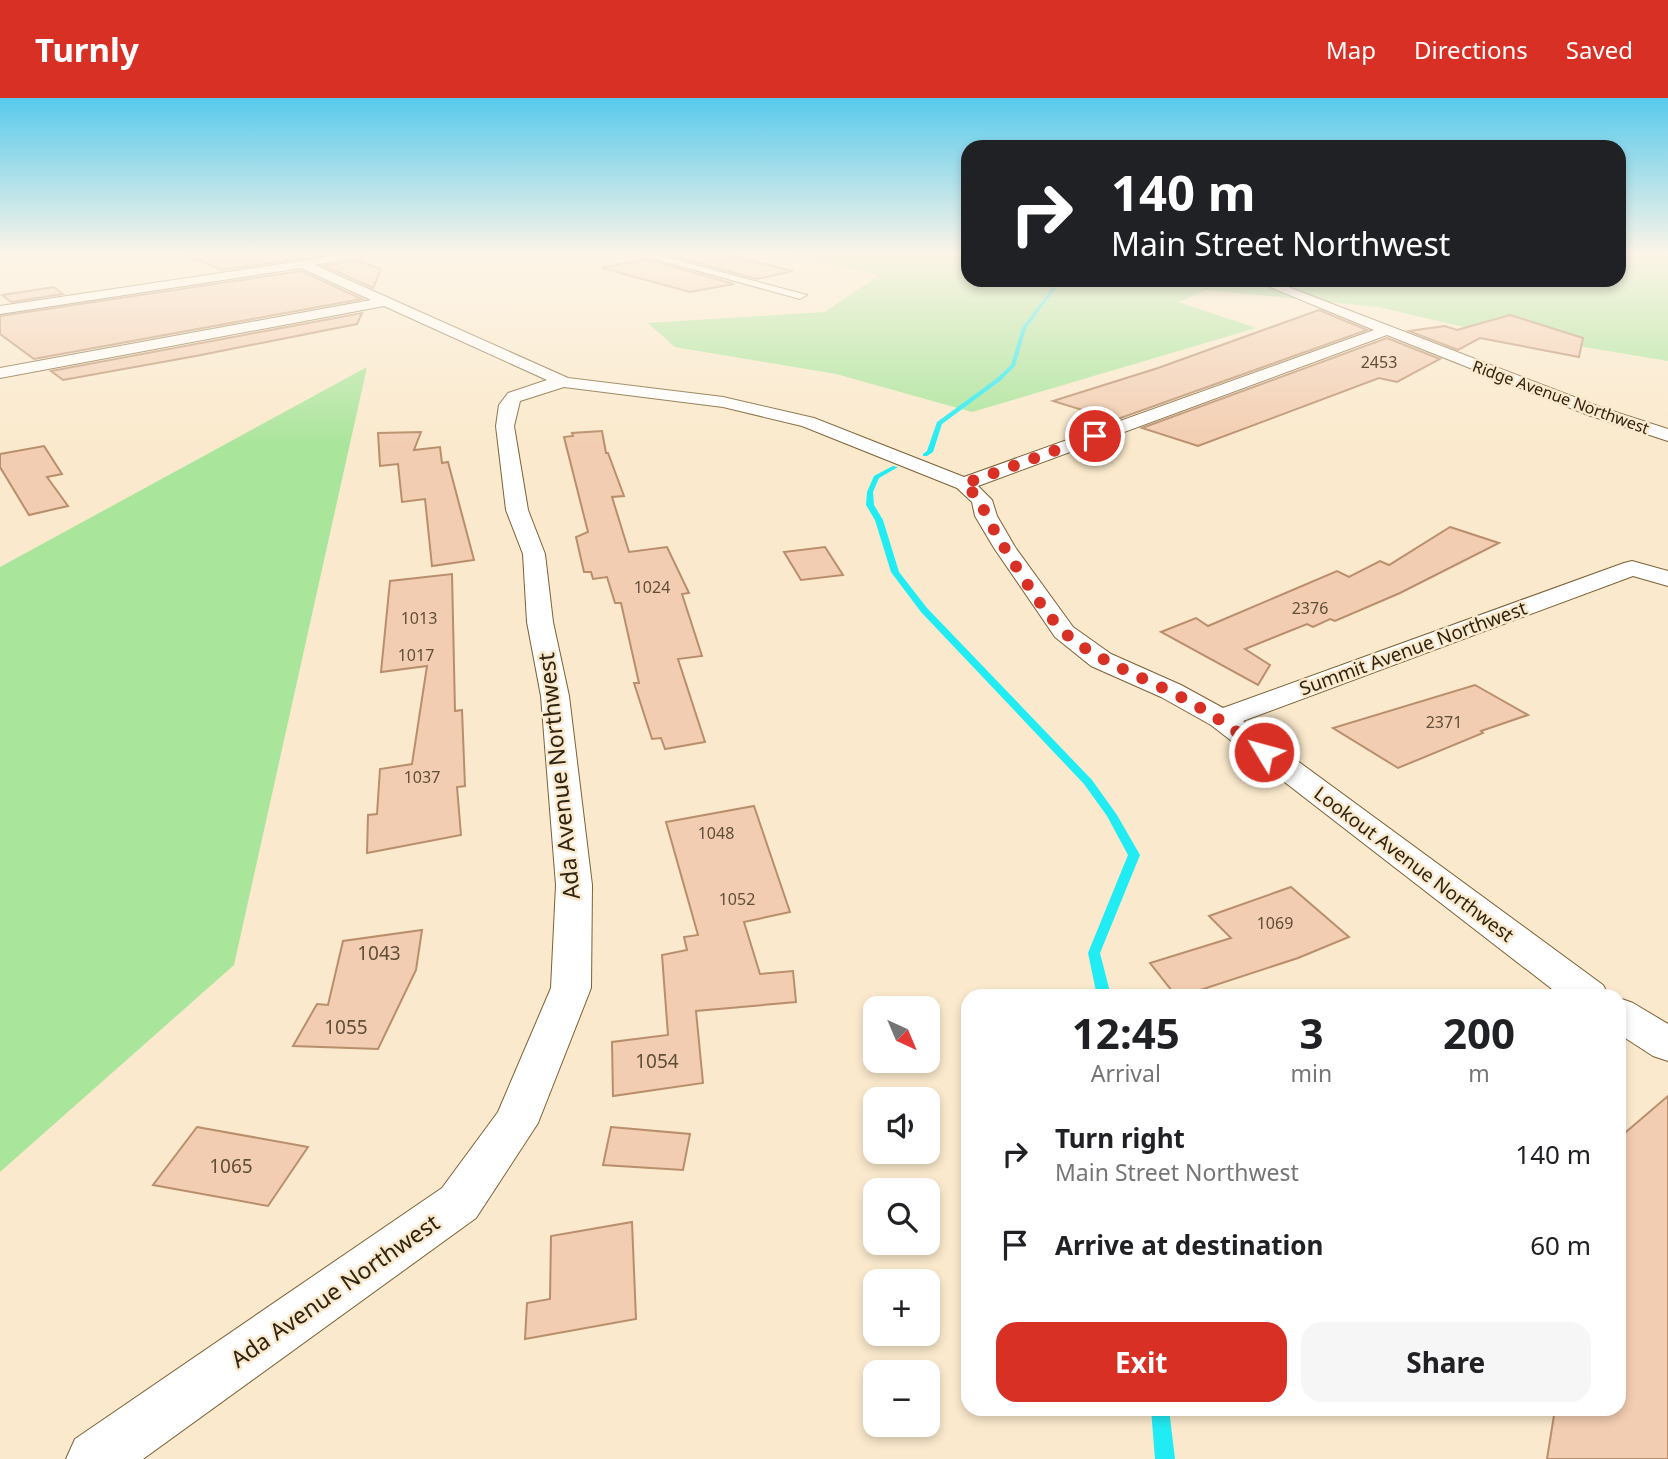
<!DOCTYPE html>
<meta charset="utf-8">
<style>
:root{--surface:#fff;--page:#f6f6f6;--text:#202124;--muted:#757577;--accent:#d93025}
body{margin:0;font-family:"Noto Sans",sans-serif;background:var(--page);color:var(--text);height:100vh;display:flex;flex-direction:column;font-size:26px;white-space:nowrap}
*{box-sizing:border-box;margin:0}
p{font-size:23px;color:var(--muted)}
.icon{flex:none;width:38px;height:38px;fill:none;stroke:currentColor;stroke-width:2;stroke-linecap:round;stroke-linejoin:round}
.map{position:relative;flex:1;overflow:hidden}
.drawer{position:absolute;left:961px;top:891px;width:665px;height:427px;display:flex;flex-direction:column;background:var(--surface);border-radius:21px;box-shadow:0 4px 10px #0003}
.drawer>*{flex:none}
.top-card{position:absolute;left:961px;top:42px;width:665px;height:147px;border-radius:21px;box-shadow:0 4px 10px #0003;background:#202124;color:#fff;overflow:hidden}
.needle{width:46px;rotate:136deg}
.controls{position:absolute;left:863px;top:898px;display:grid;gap:14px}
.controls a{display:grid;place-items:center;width:77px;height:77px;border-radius:14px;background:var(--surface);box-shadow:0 4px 10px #0003;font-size:35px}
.pin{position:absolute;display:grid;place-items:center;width:60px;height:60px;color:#fff;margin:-30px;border:4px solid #fff;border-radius:50%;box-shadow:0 2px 7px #0007}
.me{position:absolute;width:77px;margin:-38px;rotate:307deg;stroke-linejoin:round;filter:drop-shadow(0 0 5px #0008)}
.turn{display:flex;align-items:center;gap:24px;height:147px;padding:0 35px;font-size:32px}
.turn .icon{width:91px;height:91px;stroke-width:2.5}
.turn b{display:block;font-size:49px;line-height:60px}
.eta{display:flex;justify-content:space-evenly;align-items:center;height:119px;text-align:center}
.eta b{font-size:42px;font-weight:700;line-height:49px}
.cta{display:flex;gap:14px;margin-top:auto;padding:14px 35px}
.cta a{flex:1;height:80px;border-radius:21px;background:var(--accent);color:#fff;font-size:28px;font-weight:700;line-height:80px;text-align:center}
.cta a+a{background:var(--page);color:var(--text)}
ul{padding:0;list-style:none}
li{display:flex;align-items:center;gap:21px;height:91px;padding:0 35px}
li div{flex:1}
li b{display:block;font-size:26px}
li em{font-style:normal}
header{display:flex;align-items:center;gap:42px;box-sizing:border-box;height:98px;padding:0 35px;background:var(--accent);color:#fff}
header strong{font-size:33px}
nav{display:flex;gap:38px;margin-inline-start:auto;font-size:24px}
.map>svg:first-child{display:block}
</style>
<header>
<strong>Turnly</strong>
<nav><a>Map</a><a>Directions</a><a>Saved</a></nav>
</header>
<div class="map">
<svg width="1668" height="1361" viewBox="0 0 1668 1361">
<rect width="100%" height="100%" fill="#fae9cc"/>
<g fill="#aae59c">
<path d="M788,157H968V182H1619V157H1668V263L1469,230L1378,209L1206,192L1179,204L1256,230L972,314L836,276L675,249L648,225L825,214L879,177Z"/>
<path d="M367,269L234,867L0,1074V469Z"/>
</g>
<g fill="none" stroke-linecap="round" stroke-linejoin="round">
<g fill="#21ebf3" fill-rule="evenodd">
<path d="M1058,182H1062L1026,230L1015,268L1000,283L942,326L933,354L927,358H923V356L927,353L937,324L996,281L1011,267L1022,230Z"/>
<path d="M893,368L898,369L879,380L873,394L874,407L883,422L899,474L927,510L1092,682L1117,717L1140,757L1100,855L1111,898H1097L1088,855L1128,757L1107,718L1084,686L921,514L891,474L875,422L866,407L867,394L874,378Z"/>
<path d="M1151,1311H1169L1175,1361H1155Z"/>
</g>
</g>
<g fill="#f2cdb1" stroke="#b98e6c" stroke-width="2">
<path d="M186,157H326L221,172Z"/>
<path d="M669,157H727L793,173L757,181Z"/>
<path d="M646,161L734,186L690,194L602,170Z"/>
<path d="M355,162L381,171L373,190L324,168Z"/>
<path d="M301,173L362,201L34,261L0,236V218Z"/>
<path d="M54,189L63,196L11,204L2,197Z"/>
<path d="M1319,212L1367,232L1115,322L1053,303L1158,270Z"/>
<path d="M362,215L357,226L196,258L63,282L51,273Z"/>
<path d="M1510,217L1583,240L1579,259L1480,240L1458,252L1409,233L1445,228L1457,232Z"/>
<path d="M1387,240L1440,261L1397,284L1379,280L1198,348L1142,330Z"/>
<path d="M602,333L606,355H608L624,398L612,399L629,454L667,449L689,495L682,496L702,558L678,561L705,644L665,651L661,640L652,641L634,585H639L621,505H615L607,479L593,481L591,474H584L576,439L588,434L564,339L573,338L572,335Z"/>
<path d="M421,334L414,352L440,349L442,365L448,364L474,462L432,468L425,401L402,404L398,366L380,368L378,335Z"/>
<path d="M44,348L62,376L47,379L68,408L29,417L0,369V356Z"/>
<path d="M1450,429L1499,445L1400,495L1335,523L1330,521L1313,529L1307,526L1245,551L1270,567L1258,587L1161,534L1196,520L1208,528L1337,473L1349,479L1380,463L1389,467Z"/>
<path d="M825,449L843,477L801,482L784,454Z"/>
<path d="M452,476L455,613L462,612L465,688L457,689L461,737L367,755L368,717L377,716L380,671L412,666L427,568L381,574L390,483Z"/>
<path d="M1475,587L1528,617L1481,633L1483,635L1398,670L1333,630Z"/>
<path d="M754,708L790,814L744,824L760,876L793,873L796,904L696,913L703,985L613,998L612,944L668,937L662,857L687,852L684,839L698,837L666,724Z"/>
<path d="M1291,789L1349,839L1298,860L1182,898H1176L1150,865L1231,840L1209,818Z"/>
<path d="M422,832L416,872L378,951L293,948L317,906L328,907L343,843Z"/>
<path d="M1668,998V1361H1547L1555,1311H1619V1040Z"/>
<path d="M197,1029L308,1049L268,1108L153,1087Z"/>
<path d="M611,1029L690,1036L683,1072L603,1067Z"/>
<path d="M632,1124L636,1221L525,1241L527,1205L550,1201L551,1138Z"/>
</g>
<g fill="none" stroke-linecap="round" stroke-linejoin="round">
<g stroke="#7b6134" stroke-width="2">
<g id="minor">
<path d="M341,157H367L315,167L568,280L723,299L814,320L964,379L1374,232L1253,182H1270L1600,309L1668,331V343L1588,317L1387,237L978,388L992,402L997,418L1015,449L1073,529L1111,556L1181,587L1223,610L1624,465L1632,463L1668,473V488L1633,478L1243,623L1603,887L1609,898H1561L1211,627L1161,599L1091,568L1055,539L994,450L975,418L972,404L957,390L802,328L723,309L564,289L520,303L514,328L528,412L545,456L553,524L569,598L592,787L591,890L538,1025L476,1120L143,1361H66L75,1341L442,1090L498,1014L551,890L556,787L541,598L527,524L523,456L506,412L496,328L499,307L508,295L547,282L384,208L0,280V270L371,202L301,170L0,216V208Z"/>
<path d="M640,157H658L807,197L800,201Z"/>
<path d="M1619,900L1633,905L1668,926V963L1653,958L1619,936Z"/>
</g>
</g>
<use href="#minor" fill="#fff" fill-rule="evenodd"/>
</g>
<linearGradient id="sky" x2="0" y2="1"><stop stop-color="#58caec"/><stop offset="0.45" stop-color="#fdf5e8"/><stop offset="1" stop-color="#fdf5e8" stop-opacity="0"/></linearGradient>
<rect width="1668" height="347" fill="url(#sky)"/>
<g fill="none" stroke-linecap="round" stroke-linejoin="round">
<path stroke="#d93025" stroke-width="12" stroke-dasharray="0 21.6" d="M1095,338L964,386C983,403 981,409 993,430C1007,455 1046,519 1066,536C1097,562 1133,575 1169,593C1203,609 1234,631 1264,654"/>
</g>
<g text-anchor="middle" stroke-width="5" stroke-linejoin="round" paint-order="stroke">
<g font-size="16" fill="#604e39">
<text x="1379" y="270">2453</text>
<text x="652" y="495">1024</text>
<text x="1310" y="516">2376</text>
<text x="419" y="526">1013</text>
<text x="416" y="563">1017</text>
<text x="1444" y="630">2371</text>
<text x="422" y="685">1037</text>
<text x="716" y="741">1048</text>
<text x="737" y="807">1052</text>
<text x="1275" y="831">1069</text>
</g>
<g font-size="16" fill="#2f2411" stroke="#fae9cc">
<text transform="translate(1561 299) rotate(20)" y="6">Ridge Avenue Northwest</text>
</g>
<g font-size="19" fill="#2f2411" stroke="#fae9cc">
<text transform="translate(1413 550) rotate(-20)" y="7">Summit Avenue Northwest</text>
<text transform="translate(1414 766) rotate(37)" y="7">Lookout Avenue Northwest</text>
</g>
<g font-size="19" fill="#604e39">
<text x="379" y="862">1043</text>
<text x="346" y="936">1055</text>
<text x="657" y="970">1054</text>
<text x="231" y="1075">1065</text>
</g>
<g font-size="23" fill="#2f2411" stroke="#fae9cc">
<text transform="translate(559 678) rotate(-96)" y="8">Ada Avenue Northwest</text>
<text transform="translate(335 1193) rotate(-35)" y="8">Ada Avenue Northwest</text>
</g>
</g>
</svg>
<div class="controls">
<a><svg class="needle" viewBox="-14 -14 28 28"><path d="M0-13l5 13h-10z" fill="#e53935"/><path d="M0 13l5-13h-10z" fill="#757577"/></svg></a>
<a><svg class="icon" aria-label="sound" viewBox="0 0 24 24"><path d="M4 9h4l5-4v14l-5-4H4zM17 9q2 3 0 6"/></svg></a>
<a><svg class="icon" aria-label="search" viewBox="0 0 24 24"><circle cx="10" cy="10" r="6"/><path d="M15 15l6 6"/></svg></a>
<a>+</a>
<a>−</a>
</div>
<div class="pin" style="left:1095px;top:338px;background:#d93025"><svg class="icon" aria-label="arrive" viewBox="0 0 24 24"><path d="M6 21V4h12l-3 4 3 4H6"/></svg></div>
<svg class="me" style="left:1264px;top:654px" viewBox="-20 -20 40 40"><circle r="17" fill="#d93025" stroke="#fff" stroke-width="3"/><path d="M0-11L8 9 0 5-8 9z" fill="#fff"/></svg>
<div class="top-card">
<div class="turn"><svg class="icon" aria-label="right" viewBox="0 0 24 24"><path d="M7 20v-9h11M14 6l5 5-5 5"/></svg><div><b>140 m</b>Main Street Northwest</div></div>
</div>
<section class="drawer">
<div class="eta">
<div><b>12:45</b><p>Arrival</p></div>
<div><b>3</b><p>min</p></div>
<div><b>200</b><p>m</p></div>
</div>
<ul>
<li><svg class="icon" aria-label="right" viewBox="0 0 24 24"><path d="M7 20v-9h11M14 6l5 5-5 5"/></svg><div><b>Turn right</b><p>Main Street Northwest</p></div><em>140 m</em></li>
<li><svg class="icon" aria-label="arrive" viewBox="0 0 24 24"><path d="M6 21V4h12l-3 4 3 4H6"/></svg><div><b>Arrive at destination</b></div><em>60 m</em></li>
</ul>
<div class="cta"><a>Exit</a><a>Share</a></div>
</section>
</div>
